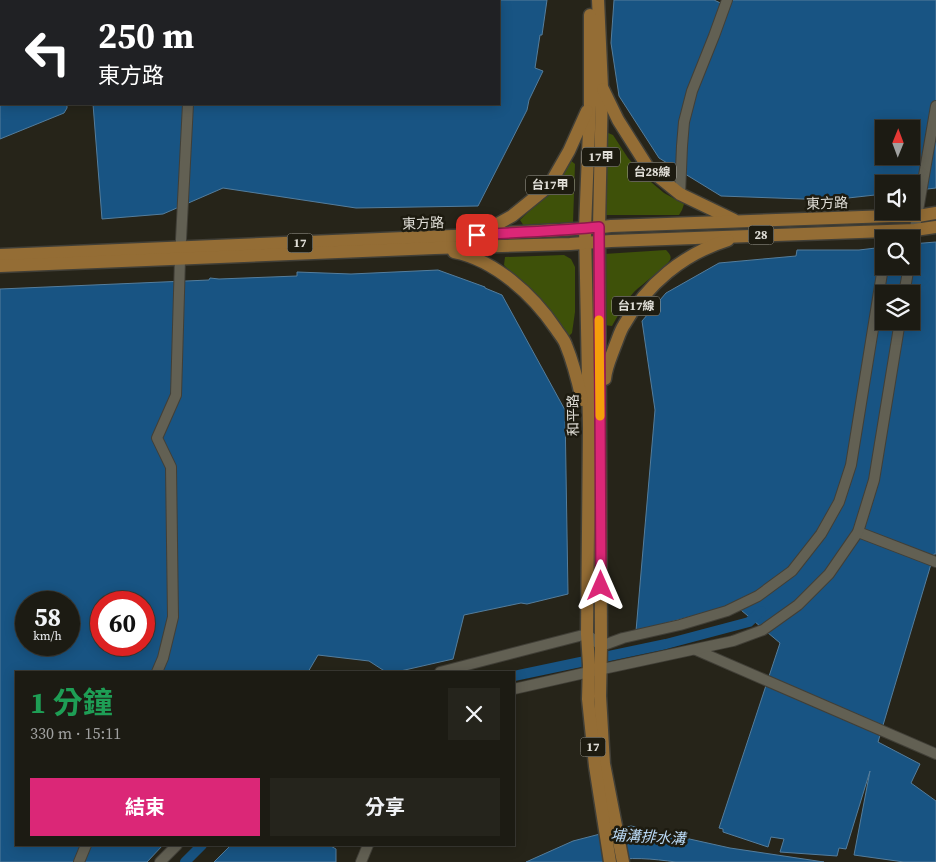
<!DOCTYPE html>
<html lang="zh-TW">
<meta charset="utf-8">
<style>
:root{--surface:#1c1b13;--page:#25241c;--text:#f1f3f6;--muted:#a0a1a0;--line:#3a3933;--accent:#db2777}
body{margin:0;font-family:"Source Serif 4","Noto Sans TC",serif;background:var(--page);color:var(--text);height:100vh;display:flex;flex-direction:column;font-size:19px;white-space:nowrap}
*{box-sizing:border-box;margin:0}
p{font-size:16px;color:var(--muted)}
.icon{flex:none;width:28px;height:28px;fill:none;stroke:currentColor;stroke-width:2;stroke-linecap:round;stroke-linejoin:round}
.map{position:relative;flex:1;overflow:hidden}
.drawer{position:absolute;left:15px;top:671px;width:500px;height:175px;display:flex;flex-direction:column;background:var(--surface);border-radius:0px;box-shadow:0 2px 12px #0003,0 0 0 1px var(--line)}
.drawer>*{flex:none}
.top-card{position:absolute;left:0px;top:0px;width:500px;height:105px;box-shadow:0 2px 12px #0003,0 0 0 1px var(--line);background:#202124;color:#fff;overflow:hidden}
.needle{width:32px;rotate:1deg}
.fabs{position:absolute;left:875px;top:120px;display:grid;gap:10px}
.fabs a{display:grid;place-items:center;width:45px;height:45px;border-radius:0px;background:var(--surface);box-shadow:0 2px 12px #0003,0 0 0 1px var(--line);font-size:25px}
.speed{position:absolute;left:15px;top:591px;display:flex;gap:10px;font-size:25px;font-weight:700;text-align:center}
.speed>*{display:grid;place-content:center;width:65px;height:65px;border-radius:50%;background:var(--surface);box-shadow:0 2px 12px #0003,0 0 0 1px var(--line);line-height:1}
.speed small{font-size:12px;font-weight:400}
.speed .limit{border:8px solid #d22;background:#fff;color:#111}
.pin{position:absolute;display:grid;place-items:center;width:42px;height:42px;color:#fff;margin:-21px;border-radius:10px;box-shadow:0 2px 8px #0006}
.me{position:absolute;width:55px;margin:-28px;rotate:0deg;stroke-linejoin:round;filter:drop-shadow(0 0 4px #0008)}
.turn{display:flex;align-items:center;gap:18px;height:105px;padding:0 15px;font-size:22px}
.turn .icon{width:65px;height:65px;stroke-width:2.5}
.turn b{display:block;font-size:35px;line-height:42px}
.round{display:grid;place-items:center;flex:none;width:52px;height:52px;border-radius:0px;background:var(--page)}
.head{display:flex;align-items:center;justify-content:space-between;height:85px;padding:0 15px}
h1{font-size:30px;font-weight:700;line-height:38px;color:#1e9e55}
.primary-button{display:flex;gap:10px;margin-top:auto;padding:10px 15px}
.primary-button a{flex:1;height:58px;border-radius:0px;background:var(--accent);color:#fff;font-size:20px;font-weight:700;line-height:58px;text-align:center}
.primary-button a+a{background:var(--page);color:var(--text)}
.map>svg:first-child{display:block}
</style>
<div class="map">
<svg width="936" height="862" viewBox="0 0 936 862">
<rect width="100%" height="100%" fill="#262419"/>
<g fill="#3e5109">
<path d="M606,132L613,135L628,158L645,177L664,193L684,204L682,210L679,215H605Z"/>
<path d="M570,160L575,164L573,223L524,226L520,220L548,192Z"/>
<path d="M666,250C669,253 672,256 670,260C668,265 640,286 634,292C625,302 619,314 612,326L604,325V254Z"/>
<path d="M564,255L571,259L575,267V312L572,333L568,337L504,265L505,257Z"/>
</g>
<g fill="#185483" stroke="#547d9c" fill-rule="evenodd">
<path d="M0,0H547L542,35H540L535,68L543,71L529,100L527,110L478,206L356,208L223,188L163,214L102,219L93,104H499V1H1V104H70L67,105V108L64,113L0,139Z"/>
<path d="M614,0H714L727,6L732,0H936V188L911,191V184H884V194L830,200L721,196L659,158L619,96L611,43ZM884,129H911V156H884Z"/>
<path d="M936,242V554H934L878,742L920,764L911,783L936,801V862H904L854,855L870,771L846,849L839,848L837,856L780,852L784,839L771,837L768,847L723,832V829L719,828L780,643L735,605L636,631L655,410L642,321L666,293L719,263L796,256L797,250H859L884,247V266H911V244ZM884,294H911V321H884Z"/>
<path d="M438,270L485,287V288L502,295L565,410L568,594L527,604L521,603L464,615L453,659L396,672H386L369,661L318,655L308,672H16V845H163L147,862H0V289L209,280L210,278L219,279L297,276V272L351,274ZM26,602H69V645H26ZM101,602H144V645H101Z"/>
<path d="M631,826L730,848L824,862H676C653,859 629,856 607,862H526L573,841Z"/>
<path d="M231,845H329L336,849V862H214Z"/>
</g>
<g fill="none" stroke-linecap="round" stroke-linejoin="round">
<g stroke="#185483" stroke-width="10">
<path d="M903,239L908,211"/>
<path d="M514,676L666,644L749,622L761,611"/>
<path d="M185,862L202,845"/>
</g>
<g stroke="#413f37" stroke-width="12">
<g id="minor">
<path d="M194,1V0"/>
<path d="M680,194L682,146L684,122L692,91L714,36L727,0"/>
<path d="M911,251L936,106"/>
<path d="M904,294L909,266"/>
<path d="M858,532L936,562"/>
<path d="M696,650L936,754"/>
<path d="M157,672L163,658L173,617L171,467L157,438L176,395L180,259L188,104"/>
<path d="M440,672L587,634L601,646L623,638L680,625L727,611L758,596L792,571L821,534L839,502L851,465L884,261"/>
<path d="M514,689L589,672L733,641L763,630L798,605L829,574L858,532L874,480L900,321"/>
<path d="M79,862L86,845"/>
<path d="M160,862L177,845"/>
<path d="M361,862L368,845"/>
</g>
</g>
<g stroke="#413f37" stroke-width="15">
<g id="major">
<path d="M598,0L602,87L599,227L601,646L600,696L604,764L623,862"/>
<path d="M590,15V105L585,228L589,428L587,634L589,665L588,699L595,766L610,862"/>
<path d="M603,89L618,120L649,169L680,194L734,220"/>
<path d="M483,232L512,216L549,186L569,151L587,111"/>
<path d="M454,252C495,260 533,295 556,329C559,334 564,339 566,345C573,362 578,382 582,400"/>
<path d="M0,255L477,235C521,231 566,231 611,226L891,216H918L936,213"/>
<path d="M0,266L435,248L570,244L611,241L915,230L936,227"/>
<path d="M605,379C606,367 611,357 615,346C618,339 620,331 624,325C647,284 683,254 728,240"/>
</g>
</g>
<use href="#minor" stroke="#626053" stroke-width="10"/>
<use href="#major" stroke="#946d35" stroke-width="12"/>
</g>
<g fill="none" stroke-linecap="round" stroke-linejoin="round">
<g stroke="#8e194d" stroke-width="12">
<path id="route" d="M477,235C518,232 559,231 599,227L601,586"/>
</g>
<use href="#route" stroke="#db2777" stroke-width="9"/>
<path stroke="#f59e0b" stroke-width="9" d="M599,320L600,416"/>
</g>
<g text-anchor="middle" stroke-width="5" stroke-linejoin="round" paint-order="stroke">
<g fill="#1d1b10" stroke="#a6a49b" stroke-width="1">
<rect x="582" y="147.5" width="38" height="19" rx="4"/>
<rect x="628" y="162.5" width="48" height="19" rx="4"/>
<rect x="526" y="175.5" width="48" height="19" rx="4"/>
<rect x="748.5" y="225.5" width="25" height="19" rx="4"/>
<rect x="287.5" y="233.5" width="25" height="19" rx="4"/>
<rect x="612" y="296.5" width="48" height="19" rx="4"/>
<rect x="580.5" y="737.5" width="25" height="19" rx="4"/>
</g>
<g font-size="12" font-weight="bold" fill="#e0ded7">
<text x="601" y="161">17甲</text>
<text x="652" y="176">台28線</text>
<text x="550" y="189">台17甲</text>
<text x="761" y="239">28</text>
<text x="300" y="247">17</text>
<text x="636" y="310">台17線</text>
<text x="593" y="751">17</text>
</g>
<g font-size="14" fill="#e0ded7" stroke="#1d1b10">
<text transform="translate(827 203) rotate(-2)" y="5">東方路</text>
<text transform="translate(423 223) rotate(-2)" y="5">東方路</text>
<text transform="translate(573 415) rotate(-91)" y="5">和平路</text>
</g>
<g font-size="15" font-style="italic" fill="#b9d8f4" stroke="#1d1b10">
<text transform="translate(648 837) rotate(3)" y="5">埔溝排水溝</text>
</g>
</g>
</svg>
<div class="fabs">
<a><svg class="needle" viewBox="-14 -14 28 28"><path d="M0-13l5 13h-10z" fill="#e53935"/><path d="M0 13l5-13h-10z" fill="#a0a1a0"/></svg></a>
<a><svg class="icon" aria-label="sound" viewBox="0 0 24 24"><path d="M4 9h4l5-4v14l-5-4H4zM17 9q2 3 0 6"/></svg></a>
<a><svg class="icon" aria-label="search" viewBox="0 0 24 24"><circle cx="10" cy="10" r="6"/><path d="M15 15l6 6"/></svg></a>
<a><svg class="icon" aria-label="layers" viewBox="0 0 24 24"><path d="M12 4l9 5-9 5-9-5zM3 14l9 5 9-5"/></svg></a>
</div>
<div class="speed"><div>58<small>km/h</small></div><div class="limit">60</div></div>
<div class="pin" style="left:477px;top:235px;background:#d93025"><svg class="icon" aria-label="arrive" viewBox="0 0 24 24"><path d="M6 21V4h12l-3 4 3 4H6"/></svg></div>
<svg class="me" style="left:601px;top:586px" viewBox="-20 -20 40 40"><path d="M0-17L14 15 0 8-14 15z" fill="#db2777" stroke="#fff" stroke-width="4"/></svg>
<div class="top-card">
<div class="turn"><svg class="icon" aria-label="left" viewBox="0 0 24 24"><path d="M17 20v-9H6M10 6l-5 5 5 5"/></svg><div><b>250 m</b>東方路</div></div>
</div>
<section class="drawer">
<div class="head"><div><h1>1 分鐘</h1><p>330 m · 15:11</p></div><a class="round"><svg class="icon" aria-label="close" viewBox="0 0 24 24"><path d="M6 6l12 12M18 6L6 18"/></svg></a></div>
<div class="primary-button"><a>結束</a><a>分享</a></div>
</section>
</div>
